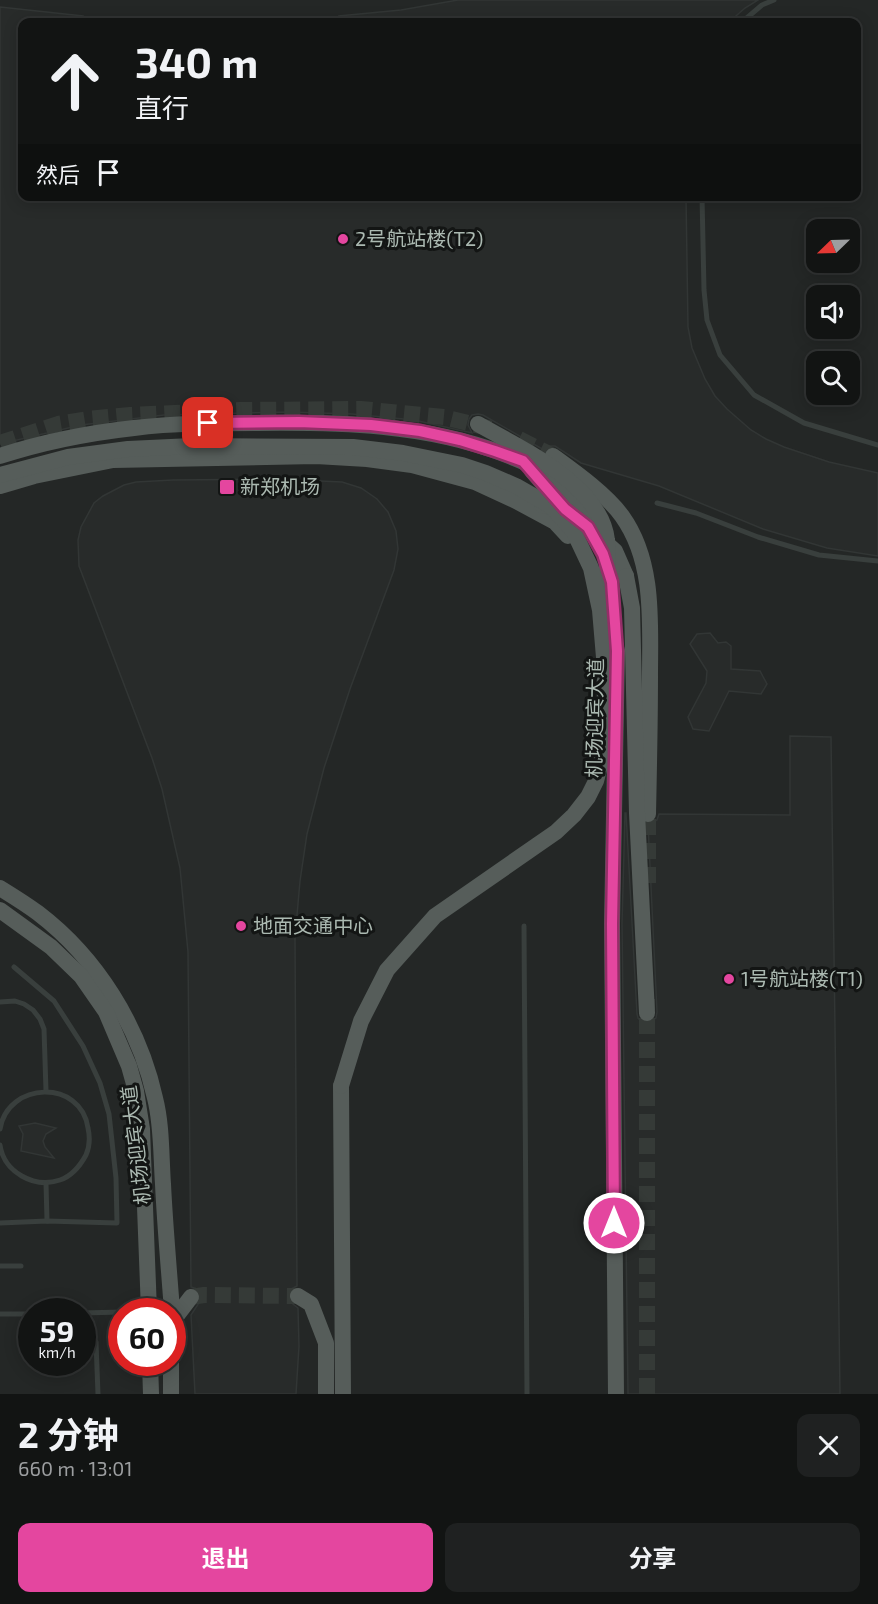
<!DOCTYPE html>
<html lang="zh">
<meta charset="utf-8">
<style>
:root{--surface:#121413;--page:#1f2121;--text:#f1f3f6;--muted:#9c9ea0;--line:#313333;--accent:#e4469f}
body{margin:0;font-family:"Exo 2","Noto Sans SC",sans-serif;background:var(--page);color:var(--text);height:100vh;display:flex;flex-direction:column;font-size:22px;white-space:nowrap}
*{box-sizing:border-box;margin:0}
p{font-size:20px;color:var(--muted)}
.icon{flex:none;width:33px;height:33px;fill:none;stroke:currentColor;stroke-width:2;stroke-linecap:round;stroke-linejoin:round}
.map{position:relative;height:1394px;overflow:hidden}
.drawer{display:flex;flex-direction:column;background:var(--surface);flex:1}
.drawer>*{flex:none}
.banner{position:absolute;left:18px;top:18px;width:843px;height:183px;border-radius:12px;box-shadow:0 3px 15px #0003,0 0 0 2px var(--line);background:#121413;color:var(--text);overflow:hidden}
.needle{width:39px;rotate:247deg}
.buttons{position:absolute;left:806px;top:219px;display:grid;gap:12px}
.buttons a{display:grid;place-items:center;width:54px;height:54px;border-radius:12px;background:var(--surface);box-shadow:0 3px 15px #0003,0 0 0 2px var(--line);font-size:30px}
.speed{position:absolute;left:18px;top:1298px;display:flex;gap:12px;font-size:30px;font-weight:700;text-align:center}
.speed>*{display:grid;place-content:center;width:78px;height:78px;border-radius:50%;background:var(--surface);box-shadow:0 3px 15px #0003,0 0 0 2px var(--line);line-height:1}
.speed small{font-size:15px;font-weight:400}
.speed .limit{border:9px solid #d22;background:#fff;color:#111}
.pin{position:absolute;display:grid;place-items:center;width:51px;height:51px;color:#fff;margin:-26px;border-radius:12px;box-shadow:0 3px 9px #0006}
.me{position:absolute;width:66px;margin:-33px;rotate:0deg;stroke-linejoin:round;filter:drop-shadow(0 0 4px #0008)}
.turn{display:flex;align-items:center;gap:21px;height:126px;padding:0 18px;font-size:27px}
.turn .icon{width:78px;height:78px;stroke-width:2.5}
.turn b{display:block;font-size:42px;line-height:51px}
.then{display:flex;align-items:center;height:57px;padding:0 18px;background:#0003;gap:12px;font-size:22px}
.round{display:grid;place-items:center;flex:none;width:63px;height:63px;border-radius:12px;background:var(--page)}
.head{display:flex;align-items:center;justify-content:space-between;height:102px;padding:0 18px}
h1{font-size:36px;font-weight:700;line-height:45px}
.action{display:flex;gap:12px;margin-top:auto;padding:12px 18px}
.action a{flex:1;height:69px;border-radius:12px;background:var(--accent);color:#fff;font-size:24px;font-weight:700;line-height:69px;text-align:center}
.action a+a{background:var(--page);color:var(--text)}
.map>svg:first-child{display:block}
</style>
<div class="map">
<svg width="878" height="1394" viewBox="0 0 878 1394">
<rect width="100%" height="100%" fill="#181a19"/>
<path fill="#242726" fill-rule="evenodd" d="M0,0H878V1394H0ZM22,22H856V196H22ZM816,230H849V262H816ZM816,296H849V328H816ZM816,362H849V394H816ZM32,1311H82V1362H32ZM122,1311H172V1362H122Z"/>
<g fill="#282b2a" stroke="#323635" stroke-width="1.5">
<path d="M458,0H758L745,8L729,22H340L339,16L401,10Z"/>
<path d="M0,7L83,16L82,22H22V196H686L688,327L692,348L705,379L715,396L727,409L751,430L766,439L784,447L829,462L878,473V556L827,548L763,529L659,486L581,463L555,446H549L544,450L483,415L478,414L472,415L469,419L468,425L472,433L414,420L352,414L288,412L164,415L81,425L0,444Z"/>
<path d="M276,479L342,482L361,488L377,499L388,512L396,531L398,549L394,570L350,689L324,768L307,834L300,881L295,938L297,1286L289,1290L288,1296L289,1301L298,1308L299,1346L296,1394H195L191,1315L199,1303L201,1298L198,1289L191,1287L188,952L180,868L162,789L152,758L79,566L78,540L81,527L94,503L103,496L124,485L136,482L173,480Z"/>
<path d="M710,633L718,643L726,642L731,646V669L760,671L767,684L761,694L729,691L709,731L693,729L688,717L706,683L707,671L690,644L697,634Z"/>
<path d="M790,736L831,737L840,1394H628L622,924L625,813H626L637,1014L638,1018L642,1022L648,1023L656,1018L657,1012L648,824L652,823L657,820L659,814L790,815Z"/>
<path d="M35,1123L56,1128L46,1134L43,1141L45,1147L54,1158L21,1151L23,1134L19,1126Z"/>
</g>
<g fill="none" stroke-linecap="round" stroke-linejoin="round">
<g stroke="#353a37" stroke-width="16" stroke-dasharray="16 8" stroke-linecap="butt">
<path d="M519,439L553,456"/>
<path d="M0,443L58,424L88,419L130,415L240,410L361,409L444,417L492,429"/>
<path d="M648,883V814"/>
<path d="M191,1297L204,1295L298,1296"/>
<path d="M647,1394V999"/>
</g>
<g stroke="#393f3d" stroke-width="5">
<path d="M742,22L762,5L774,0"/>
<path d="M702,196L704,290L707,320L720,355L754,395L804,423L878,445"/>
<path d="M657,503L696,513L758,537L819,555L878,561"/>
<path d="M524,926L527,1394"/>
<path d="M0,1002L15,1001L24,1004L33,1010L40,1019L44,1029L46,1091"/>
<path d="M0,1129C8,1081 81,1079 88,1128C90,1137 90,1146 86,1155C80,1166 72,1176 60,1180C34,1189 4,1172 0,1145"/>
<path d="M46,1183L47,1221"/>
<path d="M0,1223L47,1221L117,1223L116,1178L109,1114L100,1083L83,1046L54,1001L14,967"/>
<path d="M0,1266H21"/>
<path d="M82,1313L122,1312"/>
<path d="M0,1314H32"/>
<path d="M82,1336L93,1338L96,1342L98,1394"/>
</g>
<g stroke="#565d5a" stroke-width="16">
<path d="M0,456C43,442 89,433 134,428C174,423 216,423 257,423C340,422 425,424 504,454C522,461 542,469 557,481C562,484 565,490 569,494C580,505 591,516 599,528"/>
<path d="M553,456C575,472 606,494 622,516C655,562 650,623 650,676C650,722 649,768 648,814"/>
<path d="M532,471L565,509"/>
<path d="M0,486L34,476L113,460L316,456L367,459L412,465L475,482L516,501L555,522L568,536"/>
<path d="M542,505L565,509L588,527L615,551L626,576"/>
<path d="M603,596L617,651L612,924L616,1394"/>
<path d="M0,888C13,896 26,904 38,913C97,958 139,1026 155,1098C162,1125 161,1156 163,1184C165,1226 169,1269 172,1311"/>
<path d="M0,910L51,947L81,976L106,1012L129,1066L136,1091L142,1129L149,1311"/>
<path d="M341,1086L343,1394"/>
<path d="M298,1296L311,1304L326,1343V1394"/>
<path d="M172,1322L191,1297"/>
<path d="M150,1362L151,1394"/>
<path d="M171,1394V1362"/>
</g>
<g stroke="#565d5a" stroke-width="16">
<path d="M478,424C520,448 601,485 607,540C610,561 605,580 602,600"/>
<path d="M0,475L68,457L128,449L192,446L353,447L403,453L462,465L486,473L516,486L551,506L574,532L591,568L600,610L605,669V718L603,754L596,781L588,797L574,815L556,832L435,916L387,970L361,1021L341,1086"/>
<path d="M626,576L632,608L637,813L647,1013"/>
</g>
</g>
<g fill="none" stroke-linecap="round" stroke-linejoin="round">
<g stroke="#942e67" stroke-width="15">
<path id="route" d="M208,423L299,422L371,425L420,431L460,440L495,451L523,461L565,509L588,527L603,554L612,582L617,651L612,924L614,1223"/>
</g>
<use href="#route" stroke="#e4469f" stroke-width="10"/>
</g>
<g fill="#e4469f" stroke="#131514" stroke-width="2">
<circle cx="343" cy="239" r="6"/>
<rect x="219" y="479" width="16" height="16" rx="3"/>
<circle cx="241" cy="926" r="6"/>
<circle cx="729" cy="979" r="6"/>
</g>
<g text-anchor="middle" stroke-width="6" stroke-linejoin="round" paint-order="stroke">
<g font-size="20" fill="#abb9b1" stroke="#131514" text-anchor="start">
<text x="355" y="246">2号航站楼(T2)</text>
<text x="240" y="494">新郑机场</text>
<text x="253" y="933">地面交通中心</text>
<text x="741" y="986">1号航站楼(T1)</text>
</g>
<g font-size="20" fill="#abb9b1" stroke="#131514">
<text transform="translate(595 718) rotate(-89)" y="7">机场迎宾大道</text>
<text transform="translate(136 1145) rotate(-97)" y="7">机场迎宾大道</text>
</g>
</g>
</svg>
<div class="buttons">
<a><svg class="needle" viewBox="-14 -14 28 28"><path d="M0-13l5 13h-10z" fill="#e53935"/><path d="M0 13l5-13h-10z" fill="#9c9ea0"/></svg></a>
<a><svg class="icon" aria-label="sound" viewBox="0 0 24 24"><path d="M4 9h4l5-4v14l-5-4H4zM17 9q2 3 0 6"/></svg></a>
<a><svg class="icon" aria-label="search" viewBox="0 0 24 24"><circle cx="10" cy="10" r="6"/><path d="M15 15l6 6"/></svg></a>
</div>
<div class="speed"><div>59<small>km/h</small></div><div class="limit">60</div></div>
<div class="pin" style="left:208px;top:423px;background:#d93025"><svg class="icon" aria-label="arrive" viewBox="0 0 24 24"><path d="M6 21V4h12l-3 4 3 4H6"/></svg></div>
<svg class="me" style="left:614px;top:1223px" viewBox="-20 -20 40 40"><circle r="17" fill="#e4469f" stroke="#fff" stroke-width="3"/><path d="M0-11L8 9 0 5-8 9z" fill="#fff"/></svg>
<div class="banner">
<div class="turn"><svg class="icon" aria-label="ahead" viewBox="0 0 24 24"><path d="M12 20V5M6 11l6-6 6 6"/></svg><div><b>340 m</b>直行</div></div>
<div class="then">然后<svg class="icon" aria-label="arrive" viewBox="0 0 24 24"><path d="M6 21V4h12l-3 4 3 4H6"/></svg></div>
</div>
</div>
<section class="drawer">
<div class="head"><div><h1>2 分钟</h1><p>660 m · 13:01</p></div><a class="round"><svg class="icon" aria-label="close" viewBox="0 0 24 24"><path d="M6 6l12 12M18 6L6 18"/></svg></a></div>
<div class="action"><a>退出</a><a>分享</a></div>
</section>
